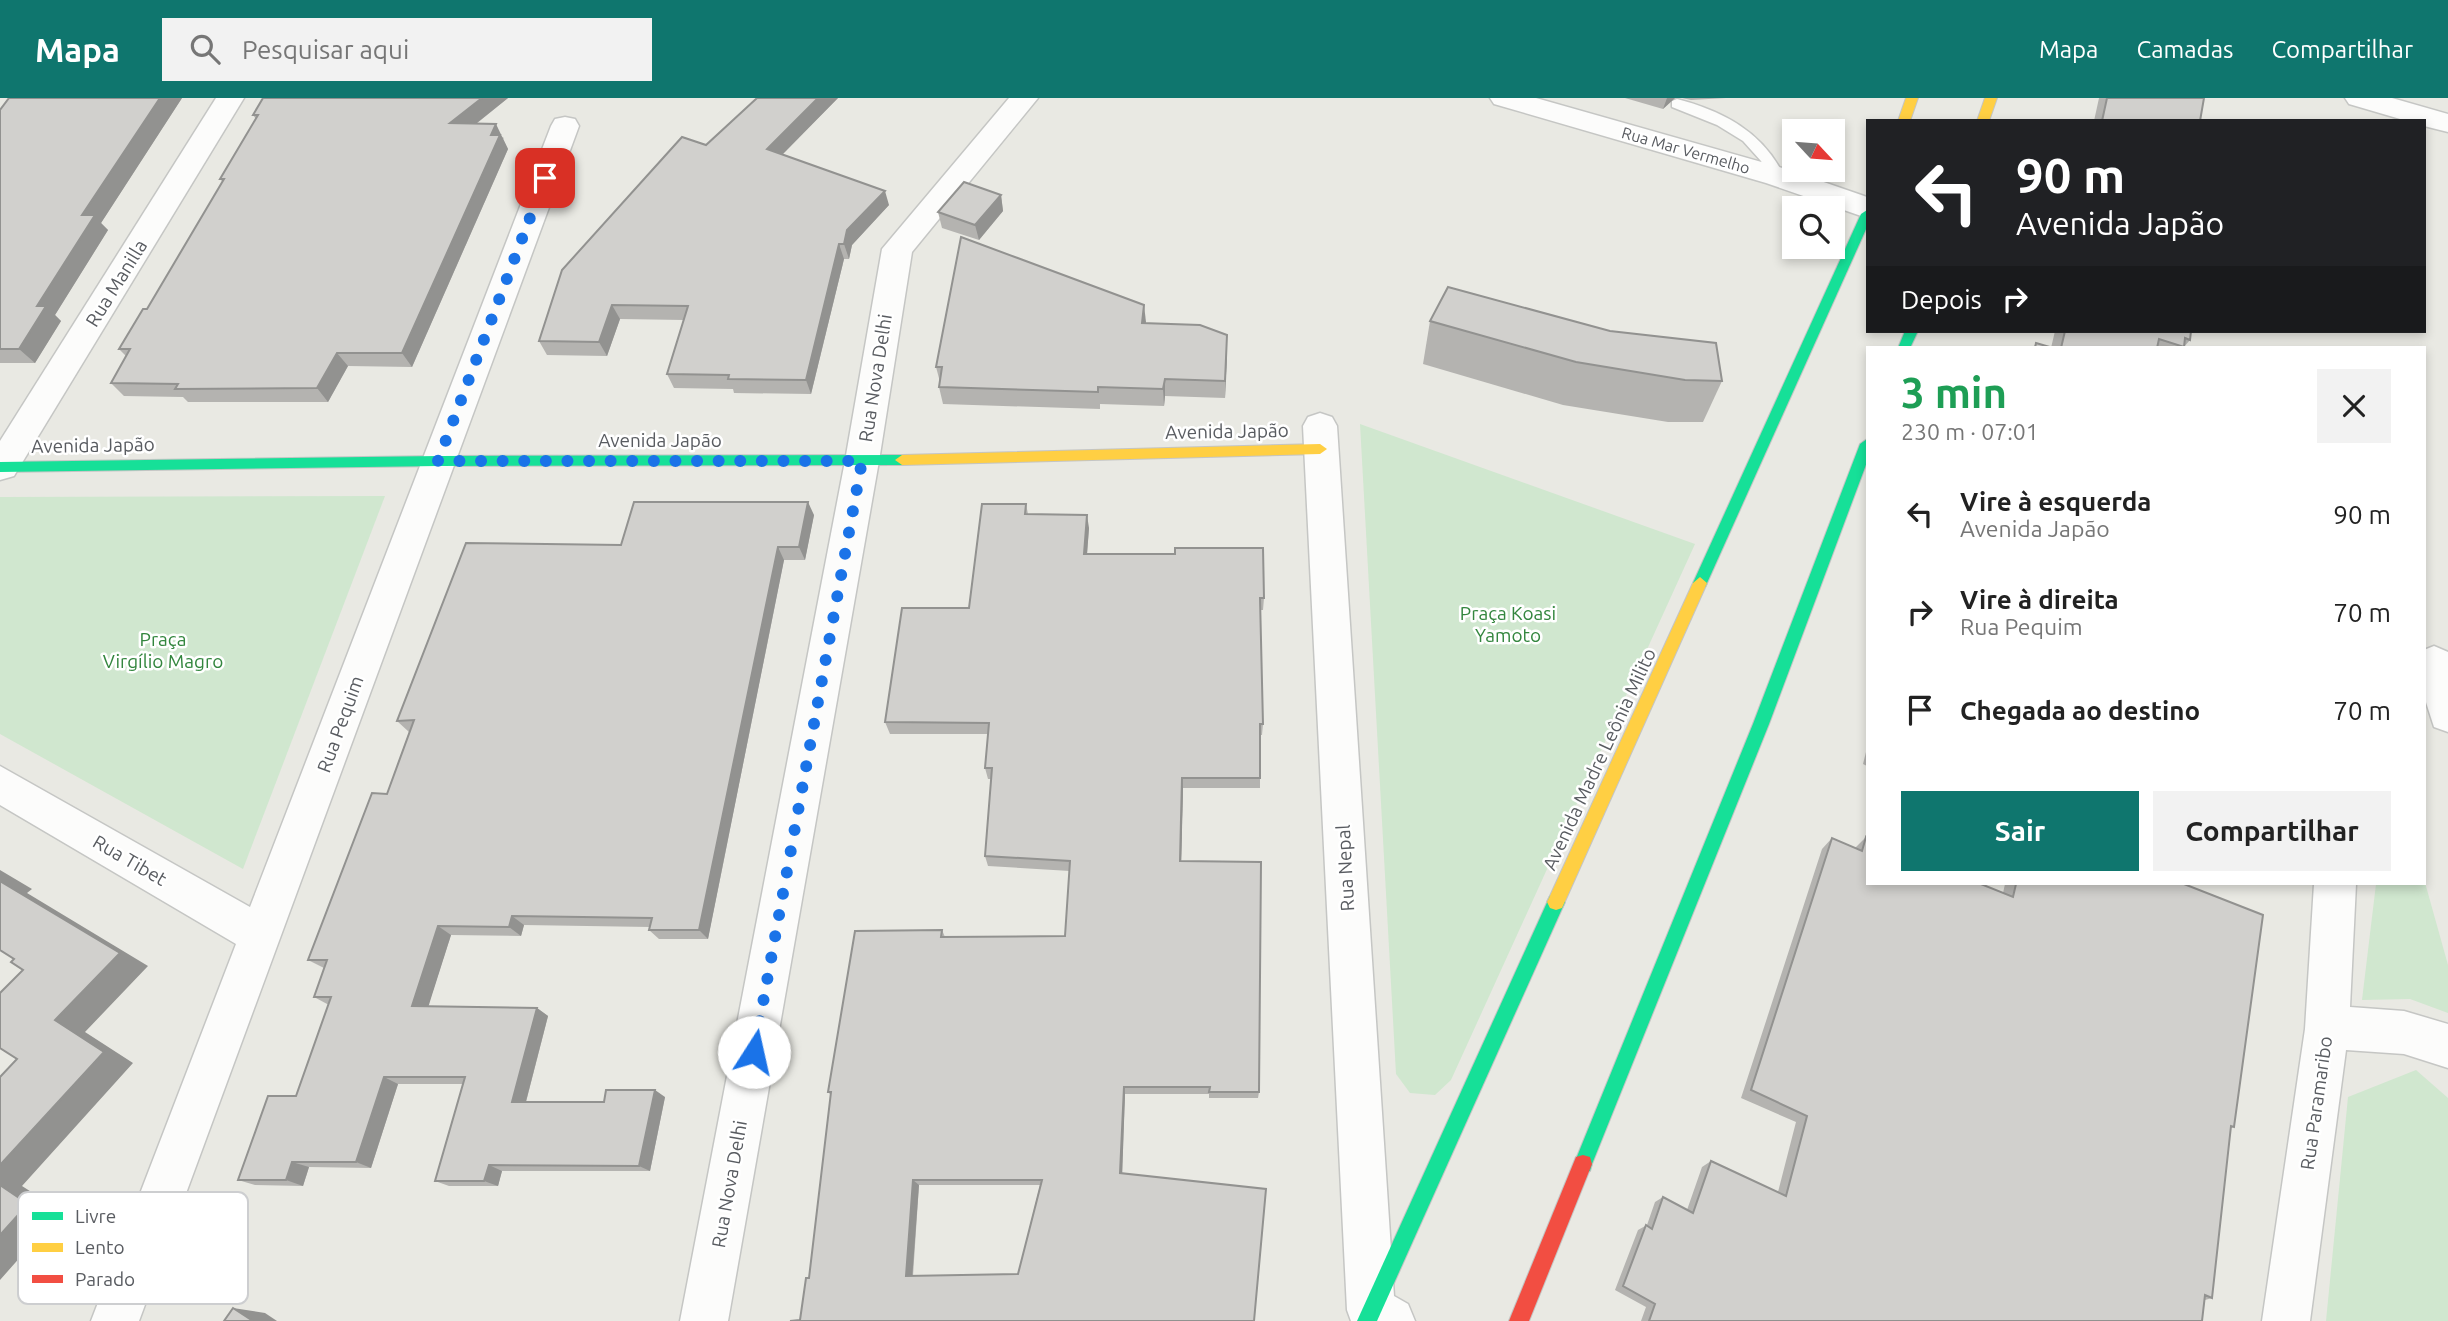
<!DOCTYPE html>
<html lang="pt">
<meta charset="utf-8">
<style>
:root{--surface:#fff;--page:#f2f2f2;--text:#222;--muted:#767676;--accent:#0f766e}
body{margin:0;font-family:Ubuntu,sans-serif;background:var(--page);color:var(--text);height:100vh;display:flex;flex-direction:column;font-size:26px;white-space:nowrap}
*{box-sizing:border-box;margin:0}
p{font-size:23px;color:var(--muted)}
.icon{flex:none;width:38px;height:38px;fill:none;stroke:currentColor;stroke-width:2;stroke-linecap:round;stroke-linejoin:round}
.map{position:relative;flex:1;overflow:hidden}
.sheet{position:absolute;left:1866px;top:248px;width:560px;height:539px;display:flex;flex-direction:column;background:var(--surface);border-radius:0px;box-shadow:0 4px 10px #0003}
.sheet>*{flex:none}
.top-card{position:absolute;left:1866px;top:21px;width:560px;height:214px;border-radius:0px;box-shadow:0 4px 10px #0003;background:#202124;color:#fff;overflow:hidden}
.needle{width:46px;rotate:116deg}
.buttons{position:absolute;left:1782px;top:21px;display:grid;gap:14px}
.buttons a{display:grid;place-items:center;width:63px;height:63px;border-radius:0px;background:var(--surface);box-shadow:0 4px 10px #0003;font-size:35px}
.pin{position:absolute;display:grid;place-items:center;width:60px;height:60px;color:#fff;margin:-30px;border-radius:14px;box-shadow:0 4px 10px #0006}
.me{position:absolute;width:77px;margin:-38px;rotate:10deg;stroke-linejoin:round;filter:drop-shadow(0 0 5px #0008)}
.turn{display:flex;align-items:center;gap:24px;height:147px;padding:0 35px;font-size:32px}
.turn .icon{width:91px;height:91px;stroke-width:2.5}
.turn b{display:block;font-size:49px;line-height:60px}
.then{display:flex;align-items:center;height:66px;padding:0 35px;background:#0003;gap:14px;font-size:26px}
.round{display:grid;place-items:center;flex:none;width:74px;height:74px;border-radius:0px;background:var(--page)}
.overview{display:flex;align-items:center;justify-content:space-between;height:119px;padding:0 35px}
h1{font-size:42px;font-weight:700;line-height:52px;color:#1e9e55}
.action{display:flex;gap:14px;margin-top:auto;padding:14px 35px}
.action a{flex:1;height:80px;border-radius:0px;background:var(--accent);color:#fff;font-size:28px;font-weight:700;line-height:80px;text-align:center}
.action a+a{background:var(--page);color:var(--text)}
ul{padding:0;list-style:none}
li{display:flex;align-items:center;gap:21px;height:98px;padding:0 35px}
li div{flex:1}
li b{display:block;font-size:26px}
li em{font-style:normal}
header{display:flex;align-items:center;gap:42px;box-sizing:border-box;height:98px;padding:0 35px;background:var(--accent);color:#fff}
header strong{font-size:33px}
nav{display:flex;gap:38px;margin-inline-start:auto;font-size:24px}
.search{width:490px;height:63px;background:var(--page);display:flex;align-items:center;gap:18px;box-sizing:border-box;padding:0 24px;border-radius:0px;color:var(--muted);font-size:26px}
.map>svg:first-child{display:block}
</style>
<header>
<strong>Mapa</strong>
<div class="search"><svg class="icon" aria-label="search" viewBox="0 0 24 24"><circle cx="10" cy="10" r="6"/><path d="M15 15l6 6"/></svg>Pesquisar aqui</div>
<nav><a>Mapa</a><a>Camadas</a><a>Compartilhar</a></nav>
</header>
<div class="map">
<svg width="2448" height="1223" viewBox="0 0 2448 1223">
<rect width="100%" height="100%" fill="#e9e9e3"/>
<g fill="#d0e7cf">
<path d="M1360,326L1695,446L1451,982L1435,997L1410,995L1396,976Z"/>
<path d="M385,398L243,771L0,636V399Z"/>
<path d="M2424,781L2448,867V915L2410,901L2362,902L2376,786H2424Z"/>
<path d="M2416,972L2448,1000V1223H2326L2348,999Z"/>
</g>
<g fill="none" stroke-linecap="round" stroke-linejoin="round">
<g stroke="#c5c6c4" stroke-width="3">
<path id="lane" d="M1677,1C1723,13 1763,34 1784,78L1782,82H1770L1761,63L1743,43L1717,27L1672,9V3Z"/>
</g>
<g stroke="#c5c6c4" stroke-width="3">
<g id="street">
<path d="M216,0H244L14,378L0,382V343Z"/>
<path d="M1009,0H1038L912,154L879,363L728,1223H680L845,363L882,151Z"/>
<path d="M1490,0H1536L1786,71L1867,99V120L1766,85L1494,6Z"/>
<path d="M2345,0H2392L2448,16V34L2424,28V23H2407L2349,6Z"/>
<path d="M565,19L575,21L579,28L139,1223H91L236,846L0,707V668L250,809L551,28L555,21Z"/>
<path d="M1320,315L1332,319L1337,328L1394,1198L1408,1206L1415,1223H1351L1347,1212L1303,328L1308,319Z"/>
<path d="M2434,548L2448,554V634L2434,629L2424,598V552Z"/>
<path d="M2314,786H2356L2350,909L2404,913L2448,926V970L2404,956L2346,952L2310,1223H2262L2305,931Z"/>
</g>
</g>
<g stroke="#c4c5c4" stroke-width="2">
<g id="fast">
<path d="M1867,112V129L1707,485L1705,489H1695L1693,485L1861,116Z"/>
<path d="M1905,233H1918L1910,250H1898Z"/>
<path d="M1867,341V364L1769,626L1592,1066L1590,1073L1583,1075L1576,1073L1574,1066L1753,626L1860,346Z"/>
<path d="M902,357L909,362L902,367L438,368L0,374V364L438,358Z"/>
<path d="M1556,796L1562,798L1565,804L1377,1223H1357L1550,798Z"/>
</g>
</g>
<g stroke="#c4c5c4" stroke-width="2">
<g id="slow">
<path d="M1906,0H1918L1910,23H1898Z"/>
<path d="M1985,0H1997L1989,23H1977Z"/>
<path d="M1320,346L1327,351L1320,356L902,367L895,362L902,357Z"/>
<path d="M1700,479L1707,485L1562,810L1556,812L1550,810L1547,804L1550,798L1693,485Z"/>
</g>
</g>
<g stroke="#c4c5c4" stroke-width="2">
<path id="jam" d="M1583,1057L1590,1059L1592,1066L1529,1223H1509L1576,1059Z"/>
</g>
<use href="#lane" fill="#fcfcfb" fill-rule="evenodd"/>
<use href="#street" fill="#fcfcfb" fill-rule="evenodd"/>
<use href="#fast" fill="#16e098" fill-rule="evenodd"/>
<use href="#slow" fill="#ffcf43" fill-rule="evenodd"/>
<use href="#jam" fill="#f24e42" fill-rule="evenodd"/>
</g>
<g fill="#b4b3b0" fill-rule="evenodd">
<path d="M9,0H182L101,125L108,132L55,217L61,223L35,265H0V12Z"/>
<path d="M263,0H508L476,26L504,40L503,41L508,51L412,269L348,268L328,304H188L183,299L124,298L111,285L126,258L119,251L147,211L223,84L220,81L256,21L253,17Z"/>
<path d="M757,0H838L782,57L889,107L852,147L849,161H844L811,296L734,295L733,291L674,290L667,276L684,222L620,221L607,258L547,257L539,243L706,47Z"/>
<path d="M1625,0H1675L1663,11Z"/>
<path d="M1682,0H1726L1691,2Z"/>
<path d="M2099,0H2204L2200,23H2094Z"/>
<path d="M1001,97L1003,113L979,142L942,130L938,114Z"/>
<path d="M1430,223L1722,283L1703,324H1668L1563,307L1423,266Z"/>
<path d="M1145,225L1227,254L1225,300L1165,298L1164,308L1100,306V311L943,306L939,289L940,284L936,269Z"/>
<path d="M2055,233H2191L2190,242L2183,250H2033L2036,245L2051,250Z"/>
<path d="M1026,406L1028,416L1089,430L1087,456L1264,500L1263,512H1260L1263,626L1262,637H1260V690H1183L1181,763L1259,994L1258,1000H1209V996H1125L1122,1075L1254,1223L800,1222L809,1180L831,997L828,994L942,832L945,839L1065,838L1070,773L988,768L985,758L991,681H988L985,670L988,636H890L885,624L969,510ZM919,1087H1040L1018,1176L913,1178Z"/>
<path d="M814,417L805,462H784L708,841H659L649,832L650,829L524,827L521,838L451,837L428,908L537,910L548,918L526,1004H604L665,999L650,1073H502L498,1088H449L435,1083L463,986H398L371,1070L309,1069L303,1088L255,1087L238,1082L296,998L329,907L314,899L324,870L308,862L387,696L409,634L397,623L621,447Z"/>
<path d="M1867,650V668L1863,666Z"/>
<path d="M1866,739L2003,795L2005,786H2185L2234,1029L2231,1030L2212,1200L2205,1202L2202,1223H1641L1646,1209L1615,1192L1638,1132L1647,1127L1655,1104L1663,1099L1687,1112L1702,1069L1711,1063L1778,1094L1796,1024L1741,1000L1822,751L1832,740L1855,750Z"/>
</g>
<g fill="#929290">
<path d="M160,0H182L101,125L108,132L55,217L61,223L35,265L19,251L37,208L82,117Z"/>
<path d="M482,0H508L458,40L450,25Z"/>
<path d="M818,0H838L773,66L767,51Z"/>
<path d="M1667,0H1675L1663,11Z"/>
<path d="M496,26L508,51L412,269L402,255Z"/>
<path d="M885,93L889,107L852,147L849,161L844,146L847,132Z"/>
<path d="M1001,97L1003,113L979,142L975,127Z"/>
<path d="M839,146L844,161L811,296L806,282Z"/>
<path d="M612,207L620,221L607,258L599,244Z"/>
<path d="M1144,207L1146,224L1143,242L1142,225Z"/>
<path d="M1227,237V254L1225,300V283Z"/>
<path d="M337,255L348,268L328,304L317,290Z"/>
<path d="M1165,281V298L1164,308L1163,291Z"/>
<path d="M808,404L814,417L805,462L799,449Z"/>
<path d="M1087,417L1089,430L1086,469L1084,456Z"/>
<path d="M778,449L784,462L708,841L699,832Z"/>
<path d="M1182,680L1183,690L1181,773L1180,763Z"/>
<path d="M0,772L32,791L27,795L148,868L85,934L133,965L22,1088L61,1113L0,1182V1067L55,922L0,783Z"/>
<path d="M512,818L524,827L521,838L509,829Z"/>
<path d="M438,828L451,837L426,916L412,908Z"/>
<path d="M537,910L548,918L524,1011L512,1004Z"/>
<path d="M384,979L398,986L371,1070L356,1064Z"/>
<path d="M1124,989L1125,996L1122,1081L1120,1075Z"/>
<path d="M655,992L665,999L650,1073L639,1068Z"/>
<path d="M292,1064L309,1069L303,1088L286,1082Z"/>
<path d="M489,1067L502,1073L498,1088L484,1083Z"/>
<path d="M913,1082L919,1087L912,1182L906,1178Z"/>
<path d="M233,1210L265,1215L277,1223H253Z"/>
</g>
<g fill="#d1d0cd" stroke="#929290" stroke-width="2" fill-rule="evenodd">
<path d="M9,0H160L82,117H95L37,208H46L19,251H0V12Z"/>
<path d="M263,0H482L450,25L496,26L491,37H500L402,255H337L317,290L175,291L178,286L111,285L130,251H119L143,211H147L224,81H220L258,17H253Z"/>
<path d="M757,0H818L767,51L885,93L847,132L844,146H839L806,282L728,281L729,277L667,276L688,208L612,207L599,244L539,243L562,172L682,39L706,47Z"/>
<path d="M2107,0H2204L2200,23H2102Z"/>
<path d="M964,84L1001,97L975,127L938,114Z"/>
<path d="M961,139L1144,207L1142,225L1200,227L1227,237L1225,283L1165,281L1163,291L1098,289V294L939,289L942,269H936Z"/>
<path d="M1448,189L1610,233L1716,245L1722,283L1685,282L1576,264L1430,223Z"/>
<path d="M2065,233H2191L2190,242L2185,240L2184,249L2159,241L2157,250H2061Z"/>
<path d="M2036,245L2053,250H2035Z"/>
<path d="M634,404H808L799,449H778L699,832H649L652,820L512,818L509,829L438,828L412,908L537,910L512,1004H604L606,992H655L639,1068L489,1067L484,1083H435L465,979H384L356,1064H292L286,1082H238L268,998H296L331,899H314L327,862H308L372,695L387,696L414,622L397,623L466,445L621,447Z"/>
<path d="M982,406H1026L1025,416L1087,417L1084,456H1175V450H1263L1264,500H1260L1263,626H1260V680H1182L1180,763L1261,764L1259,994H1209L1210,989H1124L1120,1075L1266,1091L1254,1223H790L800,1222L806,1180H809L831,994H828L855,833L942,832L941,839L1065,838L1070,763L985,758L992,670H985L989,625L885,624L902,510H969ZM913,1082H1042L1018,1176L906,1178Z"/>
<path d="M1866,739L1867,740V786H1981L2013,799L2016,786H2184L2263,817L2234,1029L2231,1028L2212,1200L2205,1197L2202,1223H1649L1655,1206L1623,1188L1646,1127L1652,1131L1663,1099L1693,1115L1711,1063L1786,1098L1807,1018L1751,992L1832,740L1862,753Z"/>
<path d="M0,783L120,855L55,922L104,954L0,1067V979L17,961L0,950V895L23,872L11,864L14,861L0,852Z"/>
<path d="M0,1087L28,1106L0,1137Z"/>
<path d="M233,1210L253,1223H224Z"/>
</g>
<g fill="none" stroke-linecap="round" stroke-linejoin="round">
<path stroke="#1a73e8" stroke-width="12" stroke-dasharray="0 21.6" d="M545,80L438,363H862L754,954"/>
</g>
<g text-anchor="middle" stroke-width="5" stroke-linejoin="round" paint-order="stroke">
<g font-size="16" fill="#595c61" stroke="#fff">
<text transform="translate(1686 52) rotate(16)" y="6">Rua Mar Vermelho</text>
</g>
<g font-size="19" fill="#595c61" stroke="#fff">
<text transform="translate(116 185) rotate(-58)" y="7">Rua Manilla</text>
<text transform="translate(875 280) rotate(-81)" y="7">Rua Nova Delhi</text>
<text transform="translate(1227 333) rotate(-1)" y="7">Avenida Japão</text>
<text x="660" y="349">Avenida Japão</text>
<text transform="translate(93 347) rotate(-1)" y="7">Avenida Japão</text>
<text transform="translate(340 626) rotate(-70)" y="7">Rua Pequim</text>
<text transform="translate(1599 661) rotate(-65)" y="7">Avenida Madre Leônia Milito</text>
<text transform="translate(130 762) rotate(30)" y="7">Rua Tibet</text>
<text transform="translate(1345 770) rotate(-93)" y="7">Rua Nepal</text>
<text transform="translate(2316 1005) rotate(-82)" y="7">Rua Paramaribo</text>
<text transform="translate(729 1086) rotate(-80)" y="7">Rua Nova Delhi</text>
</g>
<g font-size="19" fill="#33863e" stroke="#fff">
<text x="1508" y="522">Praça Koasi<tspan x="1508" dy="22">Yamoto</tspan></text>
<text x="163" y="548">Praça<tspan x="163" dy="22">Virgílio Magro</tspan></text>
</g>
</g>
<rect x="18" y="1094" width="230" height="112" rx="10" fill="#fff" stroke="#cdced0" stroke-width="2"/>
<rect x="32" y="1114" width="31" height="8" fill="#16e098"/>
<rect x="32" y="1145" width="31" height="9" fill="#ffcf43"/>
<rect x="32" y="1177" width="31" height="8" fill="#f24e42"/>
<g font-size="19" fill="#595c61">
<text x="75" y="1125">Livre</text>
<text x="75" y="1156">Lento</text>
<text x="75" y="1188">Parado</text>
</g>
</svg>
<div class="buttons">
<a><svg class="needle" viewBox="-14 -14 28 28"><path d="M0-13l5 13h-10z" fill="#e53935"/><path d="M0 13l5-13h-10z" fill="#767676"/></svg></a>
<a><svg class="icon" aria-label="search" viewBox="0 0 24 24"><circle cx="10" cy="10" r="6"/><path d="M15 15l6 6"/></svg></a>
</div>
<div class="pin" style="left:545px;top:80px;background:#d93025"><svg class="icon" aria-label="arrive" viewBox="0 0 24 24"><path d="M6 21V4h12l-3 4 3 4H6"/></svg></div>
<svg class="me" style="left:754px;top:954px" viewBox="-20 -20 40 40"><circle r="19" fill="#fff"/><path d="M0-13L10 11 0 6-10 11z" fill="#1a73e8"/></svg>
<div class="top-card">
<div class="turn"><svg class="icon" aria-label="left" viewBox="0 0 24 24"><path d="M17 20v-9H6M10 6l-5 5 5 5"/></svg><div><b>90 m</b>Avenida Japão</div></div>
<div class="then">Depois<svg class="icon" aria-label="right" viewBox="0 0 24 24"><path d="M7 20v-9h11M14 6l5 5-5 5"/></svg></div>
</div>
<section class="sheet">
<div class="overview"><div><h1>3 min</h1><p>230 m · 07:01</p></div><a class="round"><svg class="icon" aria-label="close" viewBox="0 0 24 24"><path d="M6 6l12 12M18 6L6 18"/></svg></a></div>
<ul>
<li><svg class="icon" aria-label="left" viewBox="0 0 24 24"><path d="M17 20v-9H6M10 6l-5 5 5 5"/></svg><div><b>Vire à esquerda</b><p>Avenida Japão</p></div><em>90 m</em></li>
<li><svg class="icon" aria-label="right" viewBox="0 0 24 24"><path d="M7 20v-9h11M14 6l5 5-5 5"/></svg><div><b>Vire à direita</b><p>Rua Pequim</p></div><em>70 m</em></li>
<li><svg class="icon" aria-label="arrive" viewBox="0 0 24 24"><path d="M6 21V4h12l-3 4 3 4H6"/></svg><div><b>Chegada ao destino</b></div><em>70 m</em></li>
</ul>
<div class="action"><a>Sair</a><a>Compartilhar</a></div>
</section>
</div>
